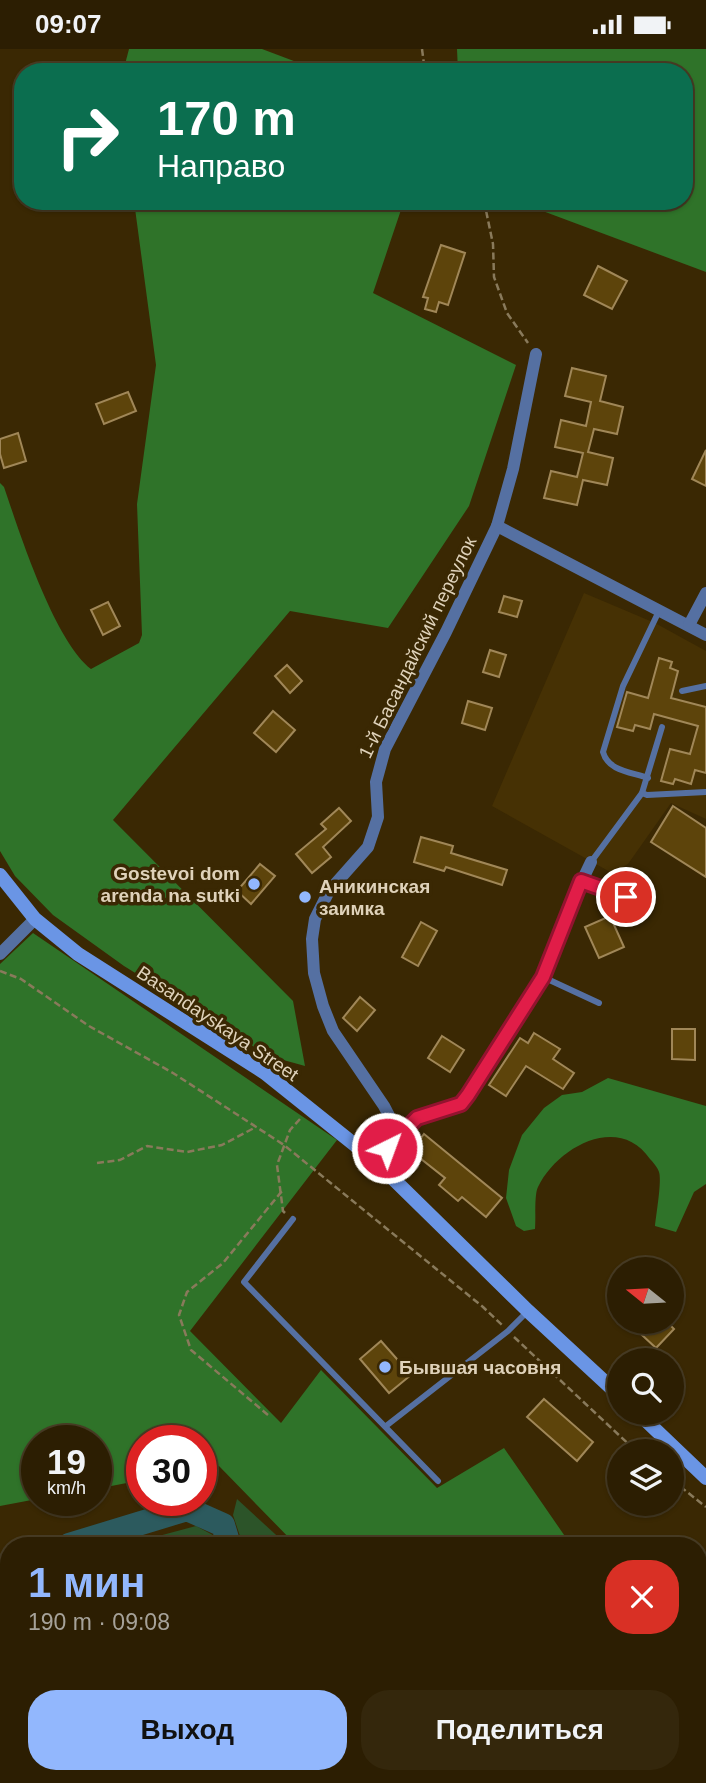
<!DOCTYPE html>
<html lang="ru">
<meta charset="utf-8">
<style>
:root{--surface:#2c1e02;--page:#34270c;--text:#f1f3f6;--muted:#a6a299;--line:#483c24;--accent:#92b7fd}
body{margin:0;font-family:Arial,sans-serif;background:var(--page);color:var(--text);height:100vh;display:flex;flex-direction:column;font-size:26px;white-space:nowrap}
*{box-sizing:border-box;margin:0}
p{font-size:23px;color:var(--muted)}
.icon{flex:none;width:38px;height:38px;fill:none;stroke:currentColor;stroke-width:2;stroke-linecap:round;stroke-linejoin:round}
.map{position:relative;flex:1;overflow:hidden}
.details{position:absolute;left:0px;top:1488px;width:707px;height:247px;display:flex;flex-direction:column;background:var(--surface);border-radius:28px 28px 0 0;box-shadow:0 2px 5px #0004,0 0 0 2px var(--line)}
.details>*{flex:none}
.top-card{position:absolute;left:14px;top:14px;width:679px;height:147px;border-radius:28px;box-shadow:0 2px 5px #0004,0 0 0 2px var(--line);background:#0b6e4f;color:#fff;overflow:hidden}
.needle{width:46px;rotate:288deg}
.buttons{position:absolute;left:607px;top:1208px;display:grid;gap:14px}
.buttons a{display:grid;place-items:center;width:77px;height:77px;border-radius:50%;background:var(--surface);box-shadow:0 2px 5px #0004,0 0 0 2px var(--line);font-size:35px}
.speed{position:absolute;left:21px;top:1376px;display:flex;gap:14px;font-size:35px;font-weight:700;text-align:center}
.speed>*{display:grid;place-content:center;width:91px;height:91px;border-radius:50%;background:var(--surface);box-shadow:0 2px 5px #0004,0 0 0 2px var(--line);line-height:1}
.speed small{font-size:18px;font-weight:400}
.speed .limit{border:10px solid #d22;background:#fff;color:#111}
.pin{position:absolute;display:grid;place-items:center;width:60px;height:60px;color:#fff;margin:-30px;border:4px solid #fff;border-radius:50%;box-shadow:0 2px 7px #0007}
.me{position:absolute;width:77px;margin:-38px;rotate:42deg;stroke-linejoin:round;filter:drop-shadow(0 0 5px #0008)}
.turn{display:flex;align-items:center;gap:24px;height:147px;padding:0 28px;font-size:32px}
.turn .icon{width:91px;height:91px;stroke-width:2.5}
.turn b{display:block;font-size:49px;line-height:60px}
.round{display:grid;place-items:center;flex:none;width:74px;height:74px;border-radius:28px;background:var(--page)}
.overview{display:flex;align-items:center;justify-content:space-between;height:119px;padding:0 28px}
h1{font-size:42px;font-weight:700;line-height:52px;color:var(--accent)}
.primary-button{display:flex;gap:14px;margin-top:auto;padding:14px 28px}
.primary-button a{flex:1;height:80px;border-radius:28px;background:var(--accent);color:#111;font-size:28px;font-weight:700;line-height:80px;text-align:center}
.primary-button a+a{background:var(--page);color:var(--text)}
.status{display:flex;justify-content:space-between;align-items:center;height:49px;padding:0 35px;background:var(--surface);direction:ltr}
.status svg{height:19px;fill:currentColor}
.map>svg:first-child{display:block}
</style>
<div class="status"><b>09:07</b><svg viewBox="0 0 49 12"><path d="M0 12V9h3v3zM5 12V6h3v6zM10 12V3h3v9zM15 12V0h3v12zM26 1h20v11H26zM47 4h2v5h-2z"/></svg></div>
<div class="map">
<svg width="706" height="1734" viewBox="0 0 706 1734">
<rect width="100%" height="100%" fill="#3a2803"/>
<path fill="#463104" d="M584,544L655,574L706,602V770L671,754L628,815L612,824L492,757Z"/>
<g fill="#2c5429">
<path d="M237,1450L287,1496H243L233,1466Z"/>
<path d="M196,1477L222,1491L223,1496H125Z"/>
<path d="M9,1540V1726H192L174,1731L171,1734H0V1543Z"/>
<path d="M216,1726H349L362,1734H271L269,1729L252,1728L236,1732Z"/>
<path d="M386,1726H560L585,1734H404Z"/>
</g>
<g fill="#2f7329">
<path d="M129,0H262L323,23H123Z"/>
<path d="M457,0H706V223L540,161L533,152H684V23H458Z"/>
<path d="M134,152H404L373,244L516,316L469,457L388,579L290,562L113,771L293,952L305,1017L269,1007L124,917L53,866L15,827L0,802V434L4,438C20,485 54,591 91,620L139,594L142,586L137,455L156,316Z"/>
<path d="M33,884L337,1091L190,1282L281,1374L321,1321L437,1439L504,1399L571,1496H296L219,1417L201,1420V1391H142V1431L96,1440V1391H37V1450L0,1457V915Z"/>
<path d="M608,1029L706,1057V1135L694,1143L676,1183L655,1177C656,1166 662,1132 659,1123C658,1119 653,1113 650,1110C619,1064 557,1098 538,1138C534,1146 536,1169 535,1180L524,1182L516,1177L506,1149L509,1121L522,1086L544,1059L562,1046L582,1043Z"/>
<path d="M706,1539V1734L705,1731L627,1734L592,1726H698V1545Z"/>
<path d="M192,1726H216L236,1732L252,1728L270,1729L271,1734H171L173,1731Z"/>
</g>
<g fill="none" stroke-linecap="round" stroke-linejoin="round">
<g stroke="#627e7a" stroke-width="4.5">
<path d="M482,1726L498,1734"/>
<path d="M392,1729L425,1726"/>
<path d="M688,1734L706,1720"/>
</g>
<g stroke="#2c5a5e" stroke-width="24">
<path d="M69,1496L187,1460L223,1476L229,1496"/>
<path d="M0,1518L9,1515"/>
<path d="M386,1726L392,1729L393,1734"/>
</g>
</g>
<g fill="#5d440b" stroke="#a08758" stroke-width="2">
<path d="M441,196L465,204L448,256L439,253L436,263L425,260L428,249L423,248Z"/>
<path d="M598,217L627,232L612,260L584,246Z"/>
<path d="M572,319L606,327L600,352L623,358L617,385L594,380L588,403L613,409L607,436L583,431L577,456L544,449L551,422L577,428L583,404L555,398L561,371L586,377L591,353L565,347Z"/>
<path d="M128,343L136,362L104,375L96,355Z"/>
<path d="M18,384L26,412L4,419L0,405V390Z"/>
<path d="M706,401V437L692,430Z"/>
<path d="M504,547L522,552L517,568L499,563Z"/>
<path d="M108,553L120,577L103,586L91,561Z"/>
<path d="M490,601L506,606L499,628L483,623Z"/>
<path d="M659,609L672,613L670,619L678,622L671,649L706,658V724L695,721L691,735L675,730L673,735L661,732L670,700L690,705L698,677L654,665L650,680L635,676L633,682L617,678L627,643L648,649Z"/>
<path d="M287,616L302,632L290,644L275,627Z"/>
<path d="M468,652L492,659L485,681L462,674Z"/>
<path d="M273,662L295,681L276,703L254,684Z"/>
<path d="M673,757L706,779V828L651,793Z"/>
<path d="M339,759L351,772L323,798L331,808L312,824L296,805L326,780L321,775Z"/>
<path d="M421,788L453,797L451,804L507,821L502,836L446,818L444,822L414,813Z"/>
<path d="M260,815L275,827L251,855L237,842Z"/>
<path d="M610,867L624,898L599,909L585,878Z"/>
<path d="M421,873L437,882L418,917L402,908Z"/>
<path d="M360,948L375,961L357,982L343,969Z"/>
<path d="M672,980H695V1011L672,1010Z"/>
<path d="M534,984L560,1000L553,1010L574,1024L563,1040L526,1017L506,1047L489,1036L520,989L528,994Z"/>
<path d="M442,987L464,1001L450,1023L428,1009Z"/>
<path d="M424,1085L502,1149L486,1168L462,1148L458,1152L439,1136L445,1129L411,1102Z"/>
<path d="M627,1272H666L674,1280L656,1299Z"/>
<path d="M381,1292L411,1326L389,1344L360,1310Z"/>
<path d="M544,1350L593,1393L577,1412L527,1368Z"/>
</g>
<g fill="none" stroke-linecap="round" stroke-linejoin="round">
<g stroke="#897a5b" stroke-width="2.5" stroke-dasharray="7 3.5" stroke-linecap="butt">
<path d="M422,0L425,23"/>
<path d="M484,152L493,195L494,228L507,264L528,294"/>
<path d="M0,922L21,930L89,977L173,1024L284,1096L483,1258L502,1276"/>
<path d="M97,1114L120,1111L147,1097L187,1103L222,1096L256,1078"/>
<path d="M285,1164L283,1162L277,1116L290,1081L300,1070"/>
<path d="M514,1288L636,1402"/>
<path d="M268,1366L191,1301L179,1266L187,1243L223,1214L282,1142"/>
<path d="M672,1431L706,1458"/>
</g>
<g stroke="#5570a2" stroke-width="6">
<path d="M682,642L706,637"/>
<path d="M648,729C631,723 608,722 603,703L623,637L659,562"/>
<path d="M642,744L647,746L706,743"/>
<path d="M591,813L642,744L662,678"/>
<path d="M583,833L649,856"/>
<path d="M543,928L599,954"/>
<path d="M293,1170L244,1233L438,1432"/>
<path d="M386,1377L508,1282L527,1263"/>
</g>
<g stroke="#5570a2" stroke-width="12">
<path d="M497,477L706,586"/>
<path d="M689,576L706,544"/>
<path d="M0,905L35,870"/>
<path d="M399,1086L417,1069L461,1055L468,1046L543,928L570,857L591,813"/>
<path d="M375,1112L399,1086L384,1057L333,982L323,957L314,924L312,890L315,870L329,842L368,798L378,768L376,733L385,700L446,583L497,477L513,420L536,305"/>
</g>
<g stroke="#6a95e5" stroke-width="14">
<path d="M0,826L35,870L78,905L265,1024L375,1112L528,1262L620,1347"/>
<path d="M637,1363L706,1429"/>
</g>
</g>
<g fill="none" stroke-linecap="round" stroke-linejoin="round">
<g stroke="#92132f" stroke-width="18">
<path id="route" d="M387,1099L417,1069L461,1055L468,1046L543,928L581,832L626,848"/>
</g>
<use href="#route" stroke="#e11d48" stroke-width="12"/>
</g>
<g fill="#92b7fd" stroke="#3a2803" stroke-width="2.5">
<circle cx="254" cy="835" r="7"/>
<circle cx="305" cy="848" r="7"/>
<circle cx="385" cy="1318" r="7"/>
</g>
<g text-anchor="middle" stroke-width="7" stroke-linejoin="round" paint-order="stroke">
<g font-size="19" fill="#dfd2ba" stroke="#3a2803">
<text transform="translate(417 598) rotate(-64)" y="7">1-й Басандайский переулок</text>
<text transform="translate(218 974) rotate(34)" y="7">Basandayskaya Street</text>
</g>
<g font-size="19" font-weight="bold" fill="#dfd2ba" stroke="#3a2803" text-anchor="start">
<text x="240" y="831" text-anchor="end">Gostevoi dom<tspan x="240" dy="22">arenda na sutki</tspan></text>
<text x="319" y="844">Аникинская<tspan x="319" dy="22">заимка</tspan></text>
<text x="399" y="1325">Бывшая часовня</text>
</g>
</g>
</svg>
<div class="buttons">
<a><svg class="needle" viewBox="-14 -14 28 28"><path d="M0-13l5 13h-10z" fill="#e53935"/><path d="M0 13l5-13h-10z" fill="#a6a299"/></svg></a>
<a><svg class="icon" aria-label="search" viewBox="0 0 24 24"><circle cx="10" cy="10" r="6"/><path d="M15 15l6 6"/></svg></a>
<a><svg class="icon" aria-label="layers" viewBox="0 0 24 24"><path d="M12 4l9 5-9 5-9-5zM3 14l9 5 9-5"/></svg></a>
</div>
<div class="speed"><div>19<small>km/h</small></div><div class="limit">30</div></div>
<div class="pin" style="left:626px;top:848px;background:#d93025"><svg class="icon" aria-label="arrive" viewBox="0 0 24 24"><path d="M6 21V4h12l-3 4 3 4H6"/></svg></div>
<svg class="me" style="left:387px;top:1099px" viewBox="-20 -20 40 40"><circle r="17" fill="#e11d48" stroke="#fff" stroke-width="3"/><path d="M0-11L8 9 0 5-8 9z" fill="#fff"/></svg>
<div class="top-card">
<div class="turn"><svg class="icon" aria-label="right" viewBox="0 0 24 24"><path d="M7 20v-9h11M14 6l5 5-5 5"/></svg><div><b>170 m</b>Направо</div></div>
</div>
<section class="details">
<div class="overview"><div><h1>1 мин</h1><p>190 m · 09:08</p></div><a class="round" style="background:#d93025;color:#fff"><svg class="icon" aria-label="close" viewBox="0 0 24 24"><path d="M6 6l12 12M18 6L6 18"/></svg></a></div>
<div class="primary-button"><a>Выход</a><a>Поделиться</a></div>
</section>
</div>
